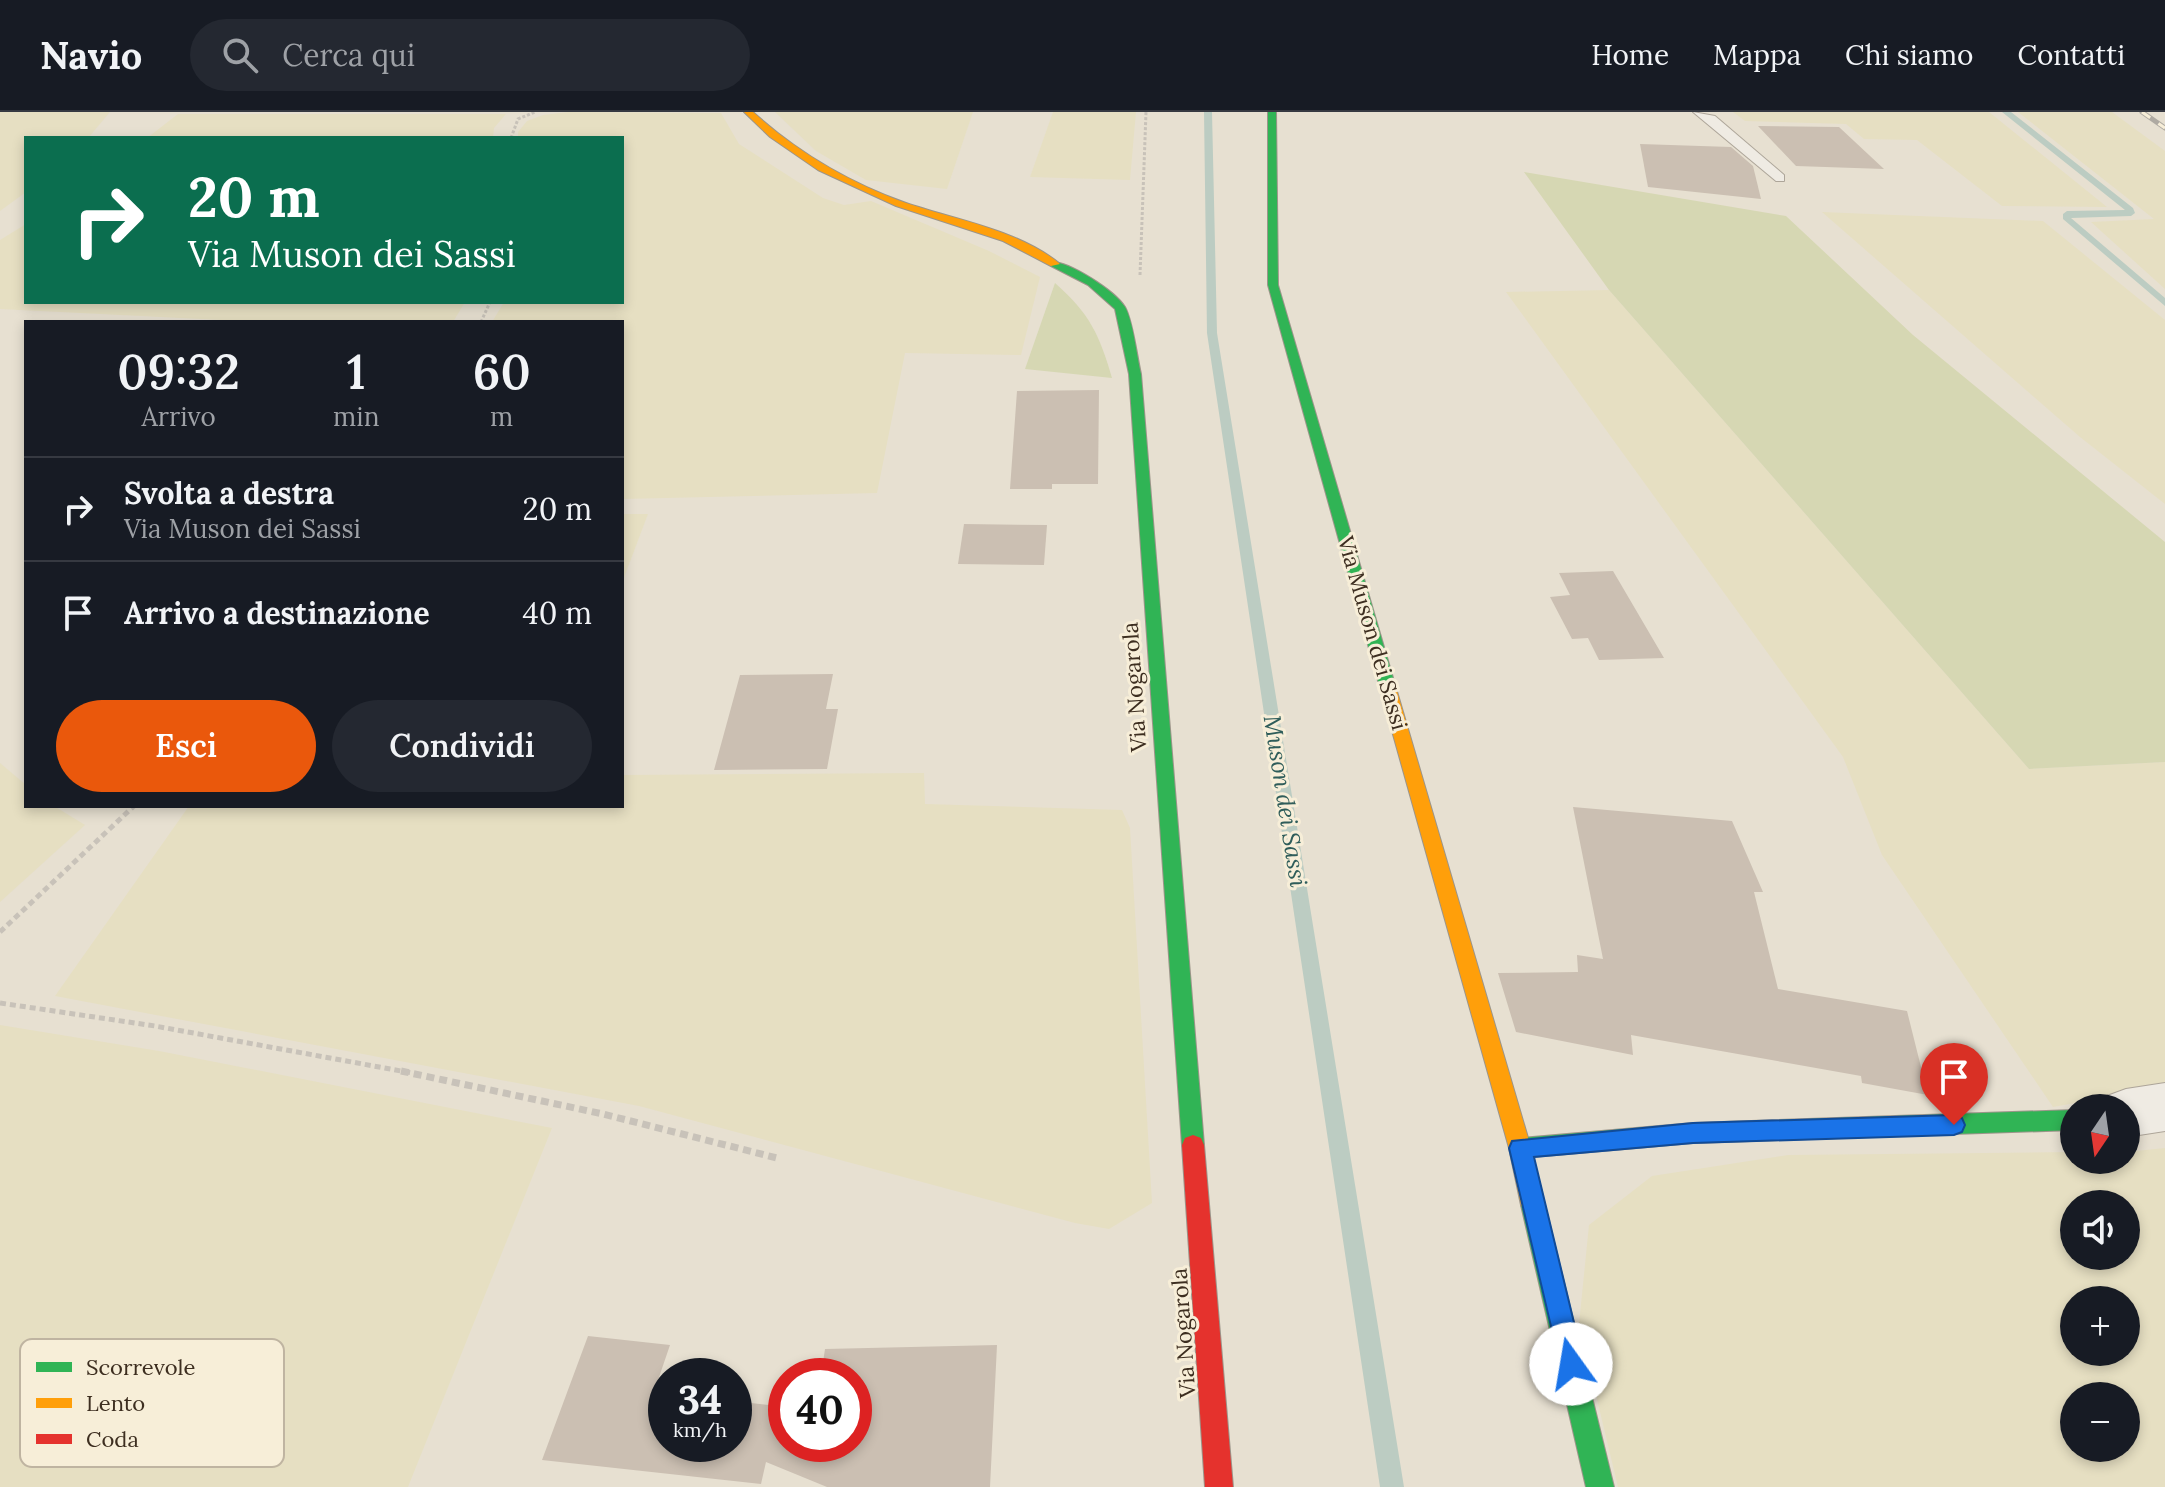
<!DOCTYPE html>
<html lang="it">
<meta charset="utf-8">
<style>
:root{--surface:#171b24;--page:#242831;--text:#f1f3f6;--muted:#9ea1a6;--line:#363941;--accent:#ea580c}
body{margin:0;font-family:Lora,serif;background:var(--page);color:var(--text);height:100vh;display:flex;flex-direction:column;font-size:30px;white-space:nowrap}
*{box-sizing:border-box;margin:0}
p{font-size:26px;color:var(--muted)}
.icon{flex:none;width:44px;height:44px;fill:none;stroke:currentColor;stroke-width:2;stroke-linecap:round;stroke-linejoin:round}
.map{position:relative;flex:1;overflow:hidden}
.drawer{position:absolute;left:24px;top:208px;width:600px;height:488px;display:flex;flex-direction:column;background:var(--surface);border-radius:0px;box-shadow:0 4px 12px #0003}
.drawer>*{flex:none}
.guide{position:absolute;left:24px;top:24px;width:600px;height:168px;border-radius:0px;box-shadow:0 4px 12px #0003;background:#0b6e4f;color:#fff;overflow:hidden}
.needle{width:52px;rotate:193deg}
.tools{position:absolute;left:2060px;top:982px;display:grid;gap:16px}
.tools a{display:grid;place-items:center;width:80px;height:80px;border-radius:50%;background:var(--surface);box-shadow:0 4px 12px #0003;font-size:40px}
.speed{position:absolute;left:648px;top:1246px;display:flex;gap:16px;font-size:40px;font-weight:700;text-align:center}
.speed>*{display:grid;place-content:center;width:104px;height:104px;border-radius:50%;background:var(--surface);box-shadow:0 4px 12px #0003;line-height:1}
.speed small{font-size:20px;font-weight:400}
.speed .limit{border:12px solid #d22;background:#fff;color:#111}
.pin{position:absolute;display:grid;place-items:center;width:68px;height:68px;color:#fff;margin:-82px -34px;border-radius:50% 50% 50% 0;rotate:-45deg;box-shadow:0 0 8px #0007}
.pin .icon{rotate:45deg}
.me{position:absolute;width:88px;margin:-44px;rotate:347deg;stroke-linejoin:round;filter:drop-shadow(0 0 6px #0008)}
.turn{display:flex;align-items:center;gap:28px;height:168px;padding:0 32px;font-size:36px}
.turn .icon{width:104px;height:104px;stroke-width:2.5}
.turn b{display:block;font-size:56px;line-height:68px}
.eta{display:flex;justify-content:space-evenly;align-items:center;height:136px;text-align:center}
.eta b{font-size:48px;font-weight:600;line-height:56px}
.primary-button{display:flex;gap:16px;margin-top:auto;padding:16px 32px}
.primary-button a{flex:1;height:92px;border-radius:48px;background:var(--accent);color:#fff;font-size:32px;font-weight:600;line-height:92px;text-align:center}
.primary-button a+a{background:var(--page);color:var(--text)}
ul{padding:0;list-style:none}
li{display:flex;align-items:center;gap:24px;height:104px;padding:0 32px;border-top:2px solid var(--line)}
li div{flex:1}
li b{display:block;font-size:30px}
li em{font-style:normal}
header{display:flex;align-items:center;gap:48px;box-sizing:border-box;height:112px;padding:0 40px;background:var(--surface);border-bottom:2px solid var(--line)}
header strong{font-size:38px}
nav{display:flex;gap:44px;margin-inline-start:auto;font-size:28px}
.search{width:560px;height:72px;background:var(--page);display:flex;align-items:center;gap:20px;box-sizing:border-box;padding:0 28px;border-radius:44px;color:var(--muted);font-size:30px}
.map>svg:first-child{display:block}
</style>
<header>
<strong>Navio</strong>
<div class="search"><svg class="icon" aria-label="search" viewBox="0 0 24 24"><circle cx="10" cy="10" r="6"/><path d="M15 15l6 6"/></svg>Cerca qui</div>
<nav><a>Home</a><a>Mappa</a><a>Chi siamo</a><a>Contatti</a></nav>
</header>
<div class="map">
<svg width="2165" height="1375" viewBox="0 0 2165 1375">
<rect width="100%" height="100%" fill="#e7e0d1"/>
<g fill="#e6dfc2" fill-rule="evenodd">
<path d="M0,0H110L88,26H26V80L0,99Z"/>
<path d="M568,0L721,1L739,32L823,86L844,93L871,89L989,139L1040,165L1021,243L905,241L877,381L622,387V210H492L504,190H622V26H518V20L527,9L543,3Z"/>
<path d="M775,0H973L947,77L866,68L816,39Z"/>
<path d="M1053,0H1136L1130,68L1030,65Z"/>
<path d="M1733,0H1989L2107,95L2002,94L1917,28L1864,27L1846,12L1745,9Z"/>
<path d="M2018,0H2112L2165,39V177L2091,110L2154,107Z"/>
<path d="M178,2H506L494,16L493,26H147Z"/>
<path d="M1822,100L2043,109L2165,208V392L2080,325Z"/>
<path d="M26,112V190H465L453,210H262L0,197V128Z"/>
<path d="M1609,178L2029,657L2165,650V975L2053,995L1882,743L1843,645L1506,180Z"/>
<path d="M622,402H648L622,471Z"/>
<path d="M0,651L26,673V694H54L85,713L0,790Z"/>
<path d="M924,661L925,692L1122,698L1130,716L1152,1091L1109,1117L1075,1111L639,994L55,884L189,694H622V663Z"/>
<path d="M0,913L159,939L552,1016L408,1375H0Z"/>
<path d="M2165,1036V1375H1618L1579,1212L1589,1113L1652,1064L1788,1043L2074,1040V1048H2126V1040ZM2074,1092H2126V1144H2074ZM2074,1188H2126V1240H2074ZM2074,1284H2126V1336H2074Z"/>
</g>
<g fill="#d6d7b3">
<path d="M1524,60L1786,104L1913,223L2165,430V650L2029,657L1609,178Z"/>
<path d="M1055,171C1090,202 1099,222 1112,266L1025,257Z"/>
</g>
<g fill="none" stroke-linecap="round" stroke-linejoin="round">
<g fill="#bcccc2" fill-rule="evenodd">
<path d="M1204,0H1212L1217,221L1404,1375H1380L1207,221Z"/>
<path d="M2002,0H2011L2133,96L2135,101L2131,104L2071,106L2165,186V194L2063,107V102L2067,99L2125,98Z"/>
</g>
</g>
<g fill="#cbbfb2">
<path d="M1758,14L1839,15L1884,57L1796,54Z"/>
<path d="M1640,32L1731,35L1753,54L1761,87L1648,75Z"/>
<path d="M1099,278L1098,372H1052V377H1010L1017,279Z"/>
<path d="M964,412L1047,413L1044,453L958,452Z"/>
<path d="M1613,459L1623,476L1664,546L1599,548L1588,526L1572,527L1550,485L1570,483L1559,461Z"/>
<path d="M833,562L826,597H838L827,657L714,658L740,563Z"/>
<path d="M1573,695L1732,709L1763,780H1754L1778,877L1907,899L1928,983L1862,971L1861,964L1631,923L1633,943L1516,920L1498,861L1578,860L1577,843L1603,847Z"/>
<path d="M588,1224L670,1233L654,1280L666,1281V1332H734V1289L786,1295V1332H854V1264H821L825,1237L997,1233L990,1375H827L766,1350L761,1372L542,1348Z"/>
</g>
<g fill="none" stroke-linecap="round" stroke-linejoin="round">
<g stroke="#ada599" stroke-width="2">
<path id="lane" d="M1693,0L1715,4L1784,63V69H1776Z"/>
</g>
<g stroke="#ada599" stroke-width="2">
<path id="street" d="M2165,971V1019L2126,1025V996H2101L2107,984L2126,977Z"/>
</g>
<g stroke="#9c958a" stroke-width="2">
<g id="fast">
<path d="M1268,0H1276L1278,173L1396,576L1388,581L1380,576L1268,173Z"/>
<path d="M1051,150C1069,149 1115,179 1125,195C1133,209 1137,245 1141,262L1204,1033L1201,1040L1193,1043L1185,1040L1182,1033L1129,262L1115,197L1088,173L1051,154Z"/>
<path d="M2074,998V1018L1693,1031L1520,1046L1512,1043L1509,1036L1512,1029L1520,1026L1693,1011Z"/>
<path d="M1533,1082L1541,1085L1545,1093L1614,1375H1586L1521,1093L1525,1085Z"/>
</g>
</g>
<g stroke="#9c958a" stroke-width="2">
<g id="slow">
<path d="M744,0H753C797,40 850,71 906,91C956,108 1019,118 1060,152L1051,154L1003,129L896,94L818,58L770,25Z"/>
<path d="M1388,571L1396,576L1531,1036L1545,1093L1541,1101L1533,1104L1525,1101L1521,1093L1509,1036L1380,576Z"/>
</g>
</g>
<g stroke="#9c958a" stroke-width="2">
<path id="jam" d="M1193,1023L1201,1026L1204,1033L1233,1375H1205L1182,1033L1185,1026Z"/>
</g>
<g stroke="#c8c2b9" stroke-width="3" stroke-dasharray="3 2" stroke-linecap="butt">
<path d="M511,26L518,7L535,0"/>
<path d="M1140,163L1146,0"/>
<path d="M481,210L490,190"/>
</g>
<g stroke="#c8c2b9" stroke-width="5" stroke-dasharray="6 4" stroke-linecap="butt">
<path d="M0,820L134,694"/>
<path d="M0,891L155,914L412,961"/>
</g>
<path stroke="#c8c2b9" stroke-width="7" stroke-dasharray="8 5" stroke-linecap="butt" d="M401,959L603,1002L777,1046"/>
<use href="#lane" fill="#efebe3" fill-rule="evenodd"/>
<use href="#street" fill="#efebe3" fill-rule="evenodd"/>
<use href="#fast" fill="#30b455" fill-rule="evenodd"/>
<use href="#slow" fill="#ff9f0a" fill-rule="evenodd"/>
<use href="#jam" fill="#e5322d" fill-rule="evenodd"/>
<g stroke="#afaaa2" stroke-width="5">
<path id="rail" d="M2142,0L2165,16"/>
</g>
<use href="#rail" stroke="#f7eed8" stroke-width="3" stroke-dasharray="10" stroke-linecap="butt"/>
</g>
<path fill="#1a73e8" stroke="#114b97" stroke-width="2" d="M1954,1003L1962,1006L1965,1013L1962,1020L1954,1023L1693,1031L1534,1045L1584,1252L1580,1261L1571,1265L1562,1261L1509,1036L1512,1029L1693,1011Z"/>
<g text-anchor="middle" stroke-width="6" stroke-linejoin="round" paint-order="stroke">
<g font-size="22" fill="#3d2e20" stroke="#f7eed8">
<text transform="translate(1373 521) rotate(74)" y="8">Via Muson dei Sassi</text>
<text transform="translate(1134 575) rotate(-94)" y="8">Via Nogarola</text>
<text transform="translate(1183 1221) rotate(-94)" y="8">Via Nogarola</text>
</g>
<g font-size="24" font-style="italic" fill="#2f5d5a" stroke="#f7eed8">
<text transform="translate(1285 689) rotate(81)" y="8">Muson dei Sassi</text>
</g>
</g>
<rect x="20" y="1227" width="264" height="128" rx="12" fill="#f7eed8" stroke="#bfb4a1" stroke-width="2"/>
<rect x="36" y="1250" width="36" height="10" fill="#30b455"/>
<rect x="36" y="1286" width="36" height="10" fill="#ff9f0a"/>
<rect x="36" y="1322" width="36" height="10" fill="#e5322d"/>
<g font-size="22" fill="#3d2e20">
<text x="86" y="1263">Scorrevole</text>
<text x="86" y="1299">Lento</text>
<text x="86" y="1335">Coda</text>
</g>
</svg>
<div class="tools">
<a><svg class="needle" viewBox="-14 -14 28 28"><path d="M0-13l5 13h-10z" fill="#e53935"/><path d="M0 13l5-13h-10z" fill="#9ea1a6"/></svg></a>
<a><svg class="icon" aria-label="sound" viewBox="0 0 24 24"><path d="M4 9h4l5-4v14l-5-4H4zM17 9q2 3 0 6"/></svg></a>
<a>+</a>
<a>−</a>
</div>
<div class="speed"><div>34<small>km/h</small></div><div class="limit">40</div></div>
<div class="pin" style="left:1954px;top:1013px;background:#d93025"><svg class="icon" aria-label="arrive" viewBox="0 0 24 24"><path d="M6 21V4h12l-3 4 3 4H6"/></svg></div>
<svg class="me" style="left:1571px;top:1252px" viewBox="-20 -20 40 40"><circle r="19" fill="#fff"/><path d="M0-13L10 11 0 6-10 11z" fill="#1a73e8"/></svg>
<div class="guide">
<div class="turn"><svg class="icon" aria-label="right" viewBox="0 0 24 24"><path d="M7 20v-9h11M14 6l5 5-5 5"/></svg><div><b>20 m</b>Via Muson dei Sassi</div></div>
</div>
<section class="drawer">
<div class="eta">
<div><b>09:32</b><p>Arrivo</p></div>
<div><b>1</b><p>min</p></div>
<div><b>60</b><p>m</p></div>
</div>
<ul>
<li><svg class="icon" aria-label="right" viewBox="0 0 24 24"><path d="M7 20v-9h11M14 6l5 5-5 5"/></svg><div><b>Svolta a destra</b><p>Via Muson dei Sassi</p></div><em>20 m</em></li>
<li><svg class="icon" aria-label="arrive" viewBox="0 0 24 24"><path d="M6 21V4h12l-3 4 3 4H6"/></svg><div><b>Arrivo a destinazione</b></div><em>40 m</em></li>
</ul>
<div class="primary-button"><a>Esci</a><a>Condividi</a></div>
</section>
</div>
